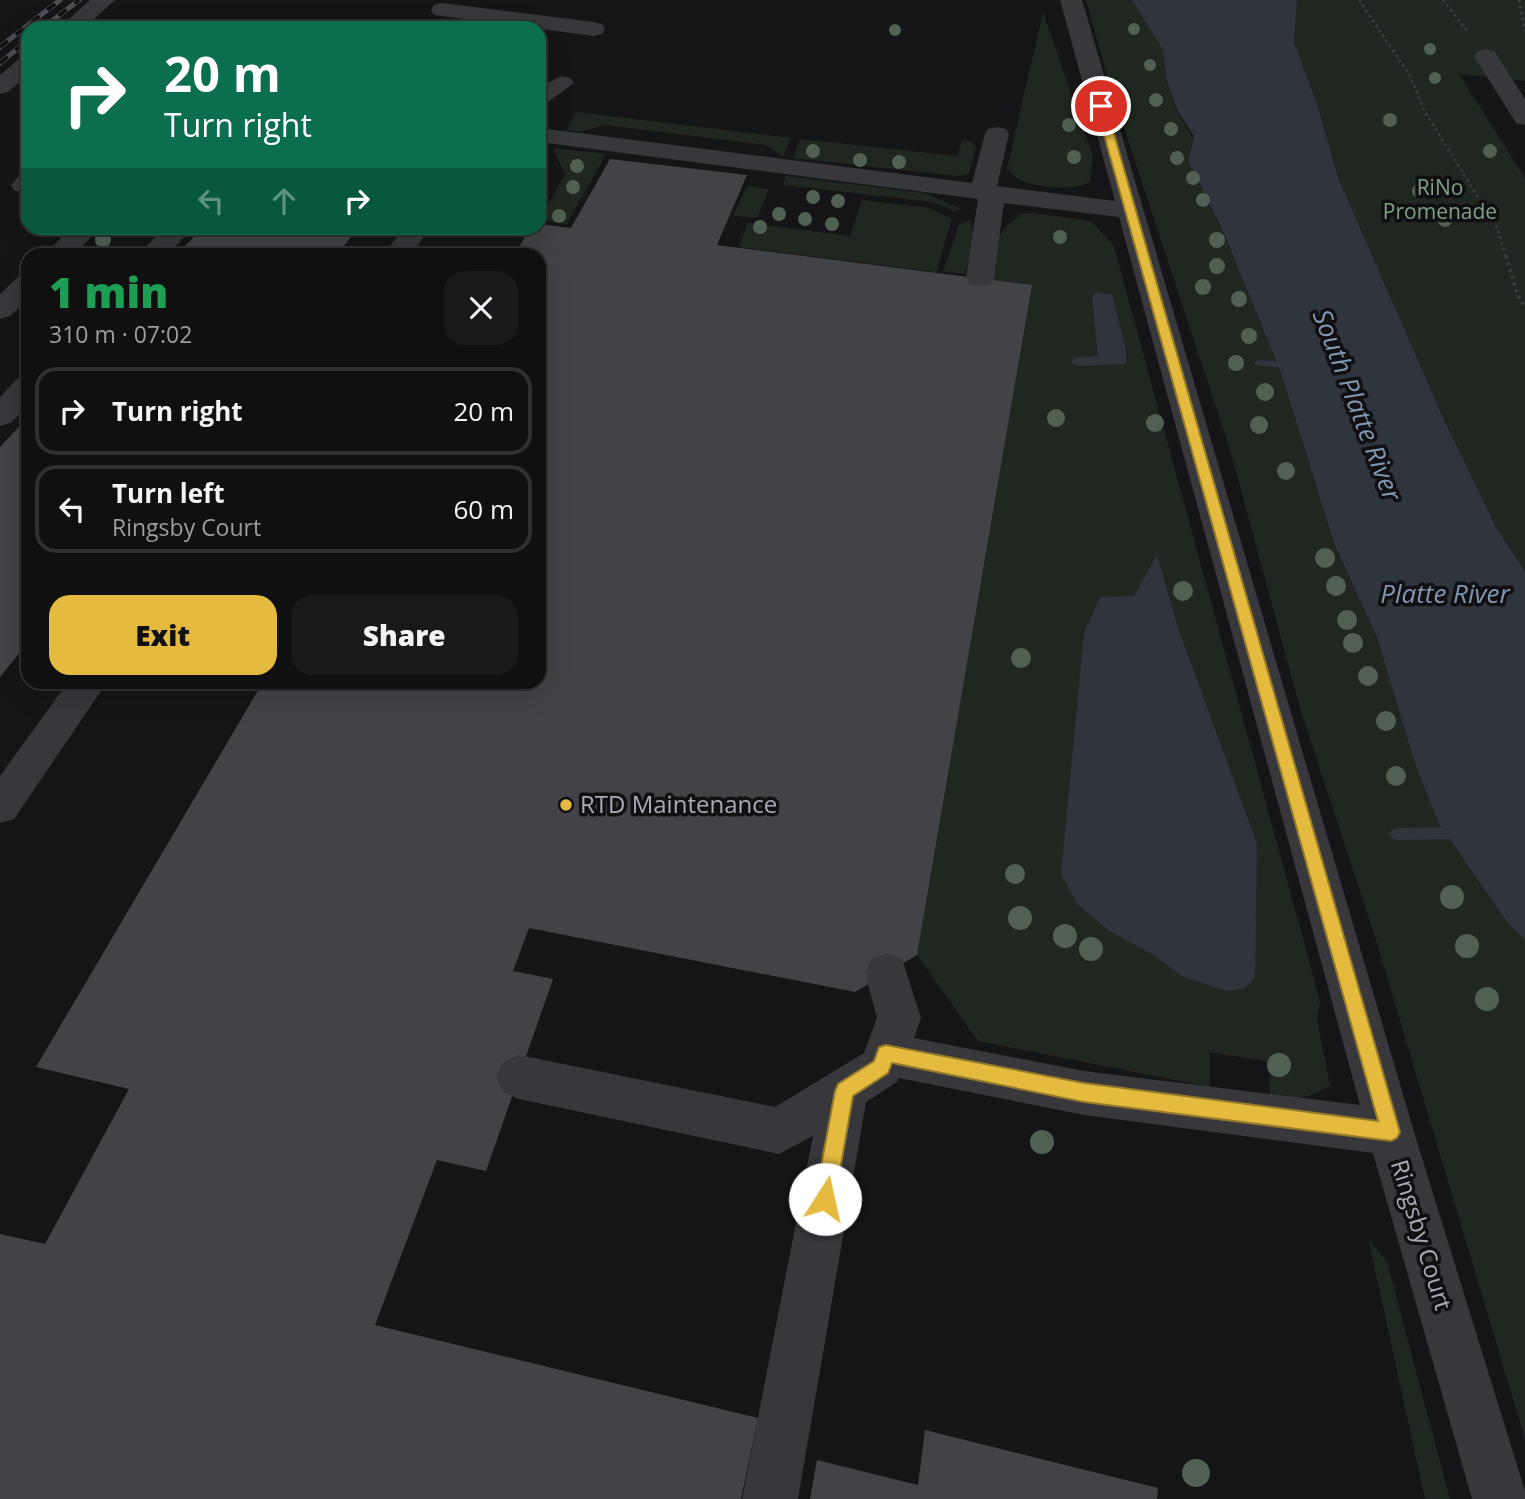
<!DOCTYPE html>
<meta charset="utf-8">
<style>
:root{--surface:#101011;--page:#19191a;--text:#f1f3f6;--muted:#9c9d9f;--line:#303031;--accent:#e5bb3f}
body{margin:0;font-family:"Open Sans",sans-serif;background:var(--page);color:var(--text);height:100vh;display:flex;flex-direction:column;font-size:26px;white-space:nowrap}
*{box-sizing:border-box;margin:0}
p{font-size:23px;color:var(--muted)}
.icon{flex:none;width:38px;height:38px;fill:none;stroke:currentColor;stroke-width:2;stroke-linecap:round;stroke-linejoin:round}
.map{position:relative;flex:1;overflow:hidden}
.sheet{position:absolute;left:21px;top:248px;width:525px;height:441px;display:flex;flex-direction:column;background:var(--surface);border-radius:21px;box-shadow:0 7px 28px #0002,0 0 0 2px var(--line)}
.sheet>*{flex:none}
.hud{position:absolute;left:21px;top:21px;width:525px;height:214px;border-radius:21px;box-shadow:0 7px 28px #0002,0 0 0 2px var(--line);background:#0b6e4f;color:#fff;overflow:hidden}
.pin{position:absolute;display:grid;place-items:center;width:60px;height:60px;color:#fff;margin:-30px;border:4px solid #fff;border-radius:50%;box-shadow:0 2px 7px #0007}
.me{position:absolute;width:77px;margin:-38px;rotate:10deg;stroke-linejoin:round;filter:drop-shadow(0 0 5px #0008)}
.turn{display:flex;align-items:center;gap:24px;height:147px;padding:0 28px;font-size:32px}
.turn .icon{width:91px;height:91px;stroke-width:2.5}
.turn b{display:block;font-size:49px;line-height:60px}
.lanes{display:flex;align-items:center;height:66px;padding:0 28px;background:#0003;justify-content:center;gap:35px;direction:ltr}
.lanes .off{opacity:.35}
.round{display:grid;place-items:center;flex:none;width:74px;height:74px;border-radius:21px;background:var(--page)}
.headline{display:flex;align-items:center;justify-content:space-between;height:119px;padding:0 28px}
h1{font-size:42px;font-weight:800;line-height:52px;color:#1e9e55}
.action{display:flex;gap:14px;margin-top:auto;padding:14px 28px}
.action a{flex:1;height:80px;border-radius:21px;background:var(--accent);color:#111;font-size:28px;font-weight:800;line-height:80px;text-align:center}
.action a+a{background:var(--page);color:var(--text)}
ul{padding:0;list-style:none}
li{display:flex;align-items:center;gap:21px;height:88px;margin:0 14px 10px;padding:0 14px;border:4px solid var(--line);border-radius:21px}
li div{flex:1}
li b{display:block;font-size:26px}
li em{font-style:normal}
.map>svg:first-child{display:block}
</style>
<div class="map">
<svg width="1525" height="1499" viewBox="0 0 1525 1499">
<rect width="100%" height="100%" fill="#151517"/>
<g fill="#202721">
<path d="M1086,0H1132L1163,50L1167,81L1177,112L1193,138L1188,160L1223,231L1281,373L1335,546L1377,637L1438,822L1507,922L1525,940V1439L1376,940L1300,708L1231,453L1108,79Z"/>
<path d="M1297,0H1525V81L1459,74L1525,178V572L1496,527L1446,424L1339,180L1318,107L1294,42Z"/>
<path d="M1043,12L1093,156L1090,182C1076,191 1034,187 1020,180C1015,177 1011,172 1007,169Z"/>
<path d="M577,112L791,138L783,157L766,145L605,125L580,132L566,130Z"/>
<path d="M800,139L957,156L962,140L970,141L976,147L969,174L958,176L793,158Z"/>
<path d="M553,148L606,154L567,224L539,220L565,174Z"/>
<path d="M786,176L924,193L961,209L954,211L933,202L783,185Z"/>
<path d="M747,186L769,189L757,218L733,216Z"/>
<path d="M862,200L929,208L952,219L936,272L739,247L748,223L850,236Z"/>
<path d="M1032,213L1091,221L1114,246L1320,1001L1317,1019L1330,1085C1309,1099 1294,1101 1270,1099L1269,1062L1210,1052V1087L978,1041L917,955L1032,285L991,280C994,264 994,242 1004,229C1008,223 1015,222 1020,214Z"/>
<path d="M970,220L974,237L965,274L943,272L959,225Z"/>
<path d="M1368,1238L1387,1262L1450,1499H1425Z"/>
</g>
<g fill="#2e353c">
<path d="M1132,0H1297L1294,42L1318,107L1339,180L1446,424L1496,527L1525,572V940L1507,922L1438,822L1415,763L1377,637L1335,546L1281,373L1223,231L1188,160L1194,136L1178,112L1167,81L1163,50Z"/>
<path d="M1096,292L1112,295L1126,351V364L1077,366L1071,362L1074,358L1098,356L1092,297Z"/>
<path d="M1157,555L1178,628L1257,844L1255,978L1244,989L1227,991L1182,976L1155,956L1108,930L1078,905L1061,874L1084,633L1100,597L1134,596Z"/>
</g>
<g fill="none" stroke-linecap="round" stroke-linejoin="round">
<g fill="#2e353c" fill-rule="evenodd">
<path d="M1259,360L1296,363L1301,366L1296,369L1255,365L1254,363Z"/>
<path d="M1462,827L1467,829L1469,833L1467,837L1462,839L1397,840L1392,838L1390,834L1392,830L1397,828Z"/>
</g>
</g>
<g fill="#424247">
<path d="M610,159L747,175L717,245L1032,285L917,955L855,992L529,928L513,971L553,979L486,1171L437,1160L375,1325L758,1418L741,1499H0V1234L45,1244L129,1089L36,1067L263,682H539V256H514L530,228H539V224L571,228Z"/>
<path d="M202,228H358L336,256H176Z"/>
<path d="M28,417V642L0,677V447Z"/>
<path d="M925,1430L1158,1488L1157,1499H810L817,1460L918,1485Z"/>
</g>
<g fill="none" stroke-linecap="round" stroke-linejoin="round">
<g stroke="#3d3e43" stroke-width="2.5" stroke-dasharray="2.5 3.5" stroke-linecap="butt">
<path d="M1359,0L1409,74L1425,112L1497,228L1506,258"/>
<path d="M1443,0L1468,32"/>
<path d="M1519,0L1525,31"/>
</g>
<path stroke="#3d3e43" stroke-width="3.5" stroke-dasharray="2.5 4.5" stroke-linecap="butt" d="M1506,256L1518,296L1525,308"/>
<g fill="#37373c" fill-rule="evenodd">
<path d="M90,0H115L84,28H59Z"/>
<path d="M1060,0H1082L1414,1132L1525,1491V1499H1472L1373,1153L1084,1115L899,1078L897,1082L866,1102L798,1499H742L813,1136L779,1154L519,1099L503,1092L496,1077L503,1062L519,1055L775,1107L864,1053L877,1018L865,973L872,959L887,953L902,959L921,1018L914,1038L1084,1071L1360,1105L1119,217L1004,203L994,278L990,284L980,286L970,284L966,278L978,199L539,142V128L972,183L985,134L988,129L997,127L1006,129L1009,134L997,186L1115,201Z"/>
<path d="M442,3L594,22L602,24L605,29L602,34L594,36L434,15L431,10L434,5Z"/>
<path d="M1486,49L1494,51L1525,99V125L1516,123L1474,56L1478,51Z"/>
<path d="M28,56V75L8,92L0,94V75L20,58Z"/>
<path d="M562,76L570,78L574,83L548,102L539,104V87Z"/>
<path d="M28,174V192L15,191L11,185L19,176Z"/>
<path d="M70,228H99L73,256H44Z"/>
<path d="M163,228H192L167,256H138Z"/>
<path d="M403,228H430L410,256H383Z"/>
<path d="M28,275V299L10,316L0,319V294L18,277Z"/>
<path d="M28,376V405L11,423L0,426V397L17,379Z"/>
<path d="M68,682H107L14,819L0,823V776Z"/>
</g>
<g stroke="#4c4d53" stroke-width="5">
<g id="rail">
<path d="M43,28L79,0"/>
<path d="M0,47L60,0"/>
<path d="M0,63L28,40"/>
</g>
</g>
<use href="#rail" stroke="#101012" stroke-width="3.5" stroke-dasharray="10" stroke-linecap="butt"/>
</g>
<g fill="#506154">
<circle cx="1134" cy="29" r="6"/>
<circle cx="895" cy="30" r="6"/>
<circle cx="1430" cy="49" r="6"/>
<circle cx="1150" cy="65" r="6"/>
<circle cx="1435" cy="78" r="6"/>
<circle cx="1156" cy="100" r="7"/>
<circle cx="1390" cy="120" r="7"/>
<circle cx="1069" cy="125" r="7"/>
<circle cx="1171" cy="129" r="7"/>
<circle cx="813" cy="151" r="7"/>
<circle cx="1490" cy="151" r="7"/>
<circle cx="1074" cy="157" r="7"/>
<circle cx="1177" cy="158" r="7"/>
<circle cx="860" cy="160" r="7"/>
<circle cx="899" cy="162" r="7"/>
<circle cx="577" cy="166" r="7"/>
<circle cx="1193" cy="178" r="7"/>
<circle cx="573" cy="187" r="7"/>
<circle cx="1419" cy="191" r="7"/>
<circle cx="813" cy="197" r="7"/>
<circle cx="1203" cy="200" r="7"/>
<circle cx="838" cy="201" r="7"/>
<circle cx="779" cy="214" r="7"/>
<circle cx="559" cy="216" r="7"/>
<circle cx="805" cy="219" r="7"/>
<circle cx="1445" cy="220" r="7"/>
<circle cx="832" cy="224" r="7"/>
<circle cx="760" cy="227" r="7"/>
<circle cx="1060" cy="237" r="7"/>
<circle cx="103" cy="240" r="8"/>
<circle cx="1217" cy="240" r="8"/>
<circle cx="1217" cy="266" r="8"/>
<circle cx="1203" cy="287" r="8"/>
<circle cx="1239" cy="299" r="8"/>
<circle cx="1249" cy="336" r="8"/>
<circle cx="1236" cy="363" r="8"/>
<circle cx="1265" cy="392" r="9"/>
<circle cx="1056" cy="418" r="9"/>
<circle cx="1155" cy="423" r="9"/>
<circle cx="1259" cy="425" r="9"/>
<circle cx="1286" cy="471" r="9"/>
<circle cx="1325" cy="558" r="10"/>
<circle cx="1336" cy="586" r="10"/>
<circle cx="1183" cy="591" r="10"/>
<circle cx="1347" cy="620" r="10"/>
<circle cx="1353" cy="643" r="10"/>
<circle cx="1021" cy="658" r="10"/>
<circle cx="1368" cy="676" r="10"/>
<circle cx="1386" cy="721" r="10"/>
<circle cx="1396" cy="776" r="10"/>
<circle cx="1015" cy="874" r="10"/>
<circle cx="1452" cy="897" r="12"/>
<circle cx="1020" cy="918" r="12"/>
<circle cx="1065" cy="936" r="12"/>
<circle cx="1467" cy="946" r="12"/>
<circle cx="1091" cy="949" r="12"/>
<circle cx="1487" cy="999" r="12"/>
<circle cx="1279" cy="1065" r="12"/>
<circle cx="1042" cy="1142" r="12"/>
<circle cx="1196" cy="1473" r="14"/>
</g>
<path fill="#e5bb3f" stroke="#957a29" stroke-width="2" d="M1101,103L1106,106L1400,1132L1397,1138L1391,1141L1084,1102L892,1063L888,1073L853,1096L835,1199L832,1207L825,1209L818,1207L815,1199L835,1091L838,1084L874,1061L879,1047L886,1045L1084,1083L1378,1121L1096,106Z"/>
<circle fill="#e5bb3f" stroke="#101012" stroke-width="2.5" cx="566" cy="805" r="7"/>
<g text-anchor="middle" stroke-width="7" stroke-linejoin="round" paint-order="stroke">
<g font-size="21" fill="#80a085" stroke="#101012">
<text x="1440" y="195">RiNo<tspan x="1440" dy="24">Promenade</tspan></text>
</g>
<g font-size="24" fill="#a8abb6" stroke="#101012" text-anchor="start">
<text x="580" y="813">RTD Maintenance</text>
</g>
<g font-size="24" fill="#a8abb6" stroke="#101012">
<text transform="translate(1421 1235) rotate(73)" y="8">Ringsby Court</text>
</g>
<g font-size="26" font-style="italic" fill="#8196af" stroke="#101012">
<text transform="translate(1357 405) rotate(69)" y="9">South Platte River</text>
<text x="1445" y="603">Platte River</text>
</g>
</g>
</svg>
<div class="pin" style="left:1101px;top:106px;background:#d93025"><svg class="icon" aria-label="arrive" viewBox="0 0 24 24"><path d="M6 21V4h12l-3 4 3 4H6"/></svg></div>
<svg class="me" style="left:825px;top:1199px" viewBox="-20 -20 40 40"><circle r="19" fill="#fff"/><path d="M0-13L10 11 0 6-10 11z" fill="#e5bb3f"/></svg>
<div class="hud">
<div class="turn"><svg class="icon" aria-label="right" viewBox="0 0 24 24"><path d="M7 20v-9h11M14 6l5 5-5 5"/></svg><div><b>20 m</b>Turn right</div></div>
<div class="lanes"><svg class="icon off" aria-label="left" viewBox="0 0 24 24"><path d="M17 20v-9H6M10 6l-5 5 5 5"/></svg><svg class="icon off" aria-label="ahead" viewBox="0 0 24 24"><path d="M12 20V5M6 11l6-6 6 6"/></svg><svg class="icon" aria-label="right" viewBox="0 0 24 24"><path d="M7 20v-9h11M14 6l5 5-5 5"/></svg></div>
</div>
<section class="sheet">
<div class="headline"><div><h1>1 min</h1><p>310 m · 07:02</p></div><a class="round"><svg class="icon" aria-label="close" viewBox="0 0 24 24"><path d="M6 6l12 12M18 6L6 18"/></svg></a></div>
<ul>
<li><svg class="icon" aria-label="right" viewBox="0 0 24 24"><path d="M7 20v-9h11M14 6l5 5-5 5"/></svg><div><b>Turn right</b></div><em>20 m</em></li>
<li><svg class="icon" aria-label="left" viewBox="0 0 24 24"><path d="M17 20v-9H6M10 6l-5 5 5 5"/></svg><div><b>Turn left</b><p>Ringsby Court</p></div><em>60 m</em></li>
</ul>
<div class="action"><a>Exit</a><a>Share</a></div>
</section>
</div>
